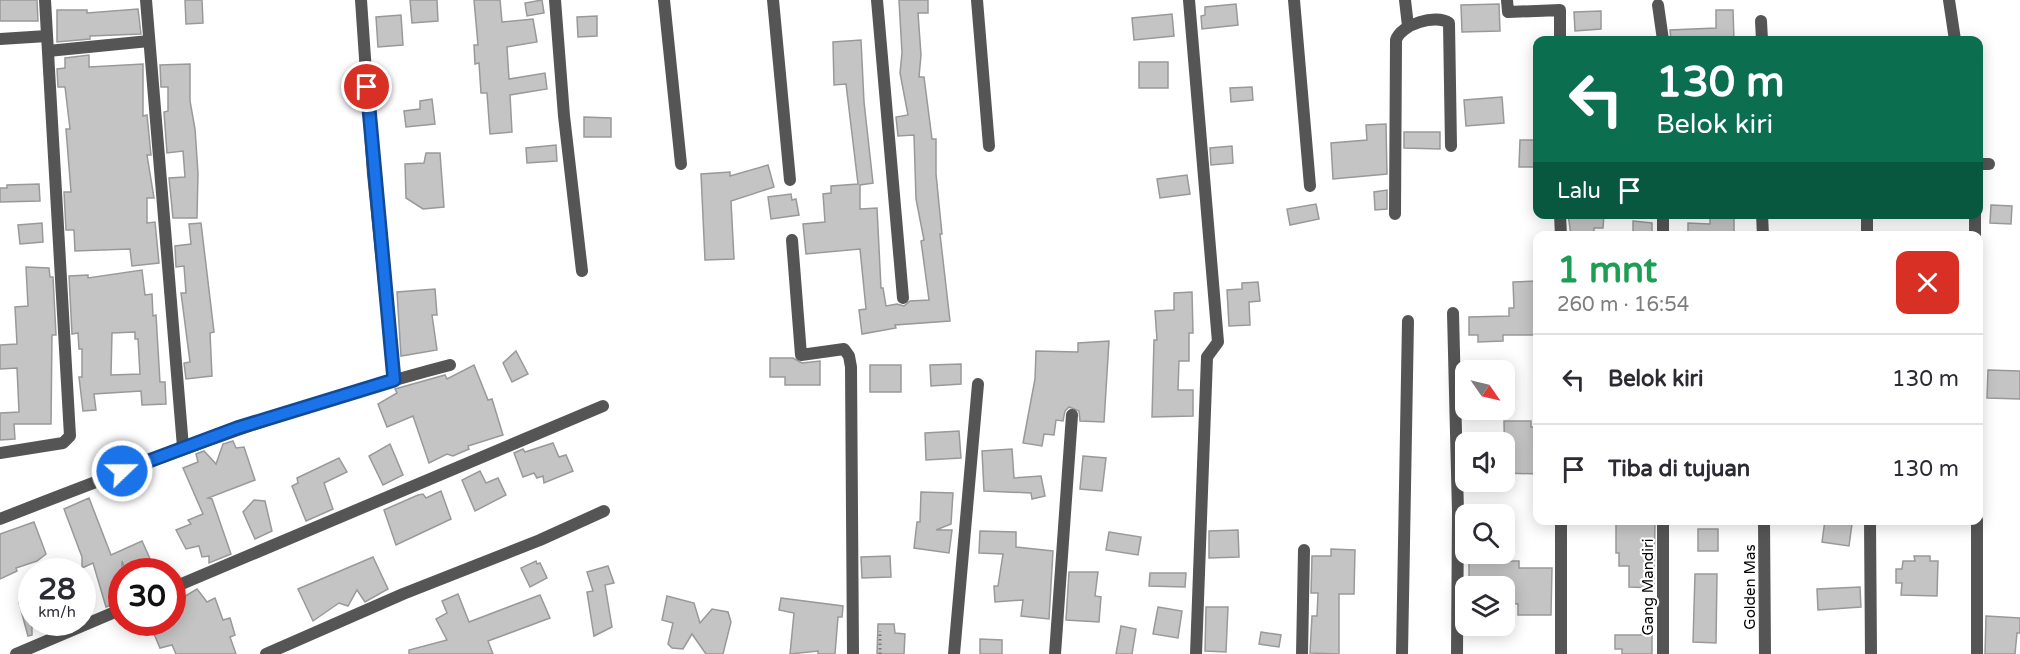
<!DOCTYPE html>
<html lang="id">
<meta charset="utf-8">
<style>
:root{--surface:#fff;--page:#f2f2f3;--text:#2b2b33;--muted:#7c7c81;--line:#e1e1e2}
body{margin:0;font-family:"Varela Round",sans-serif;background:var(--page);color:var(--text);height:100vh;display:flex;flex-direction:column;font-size:22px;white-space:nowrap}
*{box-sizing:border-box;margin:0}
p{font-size:20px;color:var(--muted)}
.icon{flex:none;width:33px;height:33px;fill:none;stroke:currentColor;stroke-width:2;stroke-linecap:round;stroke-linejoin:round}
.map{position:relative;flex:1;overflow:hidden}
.panel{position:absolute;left:1533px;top:231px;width:450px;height:294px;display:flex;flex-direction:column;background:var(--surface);border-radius:12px;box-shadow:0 3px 15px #0003}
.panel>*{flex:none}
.hud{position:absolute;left:1533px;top:36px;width:450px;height:183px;border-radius:12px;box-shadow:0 3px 15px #0003;background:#0b6e4f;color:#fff;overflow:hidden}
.needle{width:39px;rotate:124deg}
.controls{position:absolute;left:1455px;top:360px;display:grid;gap:12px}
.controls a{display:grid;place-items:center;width:60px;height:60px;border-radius:12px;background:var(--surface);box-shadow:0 3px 15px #0003;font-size:30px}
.speed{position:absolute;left:18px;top:558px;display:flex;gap:12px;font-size:30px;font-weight:700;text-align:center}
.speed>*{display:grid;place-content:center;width:78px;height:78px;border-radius:50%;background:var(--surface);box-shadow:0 3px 15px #0003;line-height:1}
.speed small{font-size:15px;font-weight:400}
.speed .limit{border:9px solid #d22;background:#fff;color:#111}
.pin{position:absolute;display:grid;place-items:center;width:51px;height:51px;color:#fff;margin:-26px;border:3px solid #fff;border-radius:50%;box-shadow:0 2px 6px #0007}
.me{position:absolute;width:66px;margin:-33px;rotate:68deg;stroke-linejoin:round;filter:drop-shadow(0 0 4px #0008)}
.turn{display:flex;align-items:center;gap:21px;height:126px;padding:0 24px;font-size:27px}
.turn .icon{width:78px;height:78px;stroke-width:2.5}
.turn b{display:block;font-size:42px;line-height:51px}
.then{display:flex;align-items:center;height:57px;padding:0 24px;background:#0003;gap:12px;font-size:22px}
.round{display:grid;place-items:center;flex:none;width:63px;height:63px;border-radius:12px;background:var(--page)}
.overview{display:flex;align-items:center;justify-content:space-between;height:102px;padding:0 24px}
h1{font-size:36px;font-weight:800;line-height:45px;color:#1e9e55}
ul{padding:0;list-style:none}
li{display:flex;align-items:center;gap:18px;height:90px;padding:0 24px;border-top:2px solid var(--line)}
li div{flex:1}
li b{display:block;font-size:22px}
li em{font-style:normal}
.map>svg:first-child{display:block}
</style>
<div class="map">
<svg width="2020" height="654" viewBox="0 0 2020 654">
<rect width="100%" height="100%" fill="#fff"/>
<g fill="#c4c4c4" stroke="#999" stroke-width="1.5" fill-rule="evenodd">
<path d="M0,0H37L38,21H0Z"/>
<path d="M185,0H202L203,23L186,24Z"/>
<path d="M410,0H437L438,21L412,23Z"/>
<path d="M474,0H500L502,22L533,19L537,42L507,47L509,79L545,73L547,89L510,95L512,132L490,134L487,93H481L479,63L475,64L474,45H478Z"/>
<path d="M542,0L544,13L527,16L525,3Z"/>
<path d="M899,0H928V13H918L921,55L919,77H924L932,139H936V174L942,234H940L950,321L895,325L896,328L862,334L859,310L866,309L860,249L806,254L803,224L825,222L823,194L831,193V186L858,184L846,84L834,85L833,42L861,40L864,102L873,183L860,185V209L877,208L881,288H883L886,306L897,304L904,306L910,301L929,300L921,241L924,240L916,199L914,135L898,136L896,117L908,115L900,73L902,53Z"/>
<path d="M1236,4L1238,25L1202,29L1201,16L1205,15V7Z"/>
<path d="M1499,4L1500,31L1462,32L1461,5Z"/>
<path d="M138,9L141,34L90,36V39L57,42V10H87V13Z"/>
<path d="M1716,10H1733L1734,40H1671L1670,30L1716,28Z"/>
<path d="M1601,11V29L1575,31L1574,12Z"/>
<path d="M1172,14L1174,36L1134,40L1132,18Z"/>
<path d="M401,15L403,45L378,47L376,17Z"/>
<path d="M597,16V36L578,37L577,17Z"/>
<path d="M89,55V67L143,64V116L147,115L151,155H147L154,198H147V223L155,222L159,263L132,266L130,249L75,251L74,230H66L64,192H71L66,129H70L65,87H58L57,69L65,68V58Z"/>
<rect x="1139" y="62" width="29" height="26"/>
<path d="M190,64V101L195,129L198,173L197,218H173L169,178L185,177L183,151L167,153L164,112L168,111V87H161L160,65Z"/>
<path d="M1252,87L1253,100L1231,102L1230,88Z"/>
<path d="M1502,97L1504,123L1466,126L1464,100Z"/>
<path d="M432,99L435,124L406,127L404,111L420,109V101Z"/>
<path d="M584,117L611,118V137H584Z"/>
<path d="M1386,124L1387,174L1333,179L1331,143L1367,140L1366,125Z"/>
<path d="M1404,132H1440V149L1404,148Z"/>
<path d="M1520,140H1538V167H1519Z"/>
<path d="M556,145L557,161L527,163L526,148Z"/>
<path d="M1232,146L1233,163L1211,165L1210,148Z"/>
<path d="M426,153H440L444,207L423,209L406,198L405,164L424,163Z"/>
<path d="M768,165L774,187L731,201L734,259L705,260L701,174L730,172V176Z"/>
<path d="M1187,175L1190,194L1160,198L1157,179Z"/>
<path d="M39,184L40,201L0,202V188H7V185Z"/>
<path d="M1387,190V209L1375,210L1374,192Z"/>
<path d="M791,194L792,200L796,199L799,215L771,219L768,197Z"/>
<path d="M1316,204L1319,219L1290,225L1287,209Z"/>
<path d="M1991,205L2012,206L2011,224L1990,223Z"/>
<path d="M1568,214H1604L1603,228H1594V236H1571Z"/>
<path d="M1710,214H1734V236H1688V223L1710,224Z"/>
<path d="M1633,221L1652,223V236H1633Z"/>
<path d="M42,223L43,242L20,244L18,225Z"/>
<path d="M201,223L214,332L210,333L212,376L186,379L184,363L190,362L181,293H186L184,266L176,267L175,246L191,244L189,224Z"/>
<path d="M26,267L49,268L50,277H53L56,335H52L51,424H14L15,439L0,440V413L19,412L17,368L0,369V345L17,344L15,307L28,306Z"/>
<path d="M142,270L145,295L152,294L153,316L156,315L160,382H165L166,404L142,405L141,391L94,394L96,410L83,411L79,377H82V349H79L78,333L72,334L69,276L88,275V278ZM135,332V339H138L140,374L111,375L112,333Z"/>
<path d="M1538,281L1535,335H1503V341L1478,342V335H1469V317L1509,316V308H1514L1513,282Z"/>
<path d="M1258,282L1260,301L1249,302L1250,325L1229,326L1227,290L1242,289V283Z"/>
<path d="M435,289L437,315H432L437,350L401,356L397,292Z"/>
<path d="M1192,292L1193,333H1189V361H1179L1178,390H1193V416L1152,417L1154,340H1157L1155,311L1174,310V293Z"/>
<path d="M1109,341L1104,422L1080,421L1079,411L1069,407L1065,411L1063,421L1056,420L1054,435L1044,434L1042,446L1023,443L1035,379L1036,351L1078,352V343Z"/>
<path d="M516,351L528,374L512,382L503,363Z"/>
<path d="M770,358H793L802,363L820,361V385H785V377H770Z"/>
<path d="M961,364V384L931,386L930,365Z"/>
<path d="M474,365L488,400L492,399L503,435L468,446L469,449L453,456L447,454L429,463L413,416L387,427L378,404L397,393L395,389L445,375L447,379Z"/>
<rect x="870" y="365" width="31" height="27"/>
<path d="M1988,370L2020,371V399L1987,398Z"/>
<path d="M1504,421H1531V427H1538V474L1505,473Z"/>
<path d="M959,431L961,458L926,460L925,433Z"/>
<path d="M233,441L236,448L244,447L255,480L208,498L212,499L231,554L209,563V556L202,557L199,546L186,549L176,530L191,524L188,520L203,514L183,468L198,462L196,454L204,451L216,464L223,444Z"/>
<path d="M553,443L559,457L566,455L573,471L544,483L543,476L537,478L534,473L523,477L514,453L523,449L525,452Z"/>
<path d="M390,444L403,475L383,485L369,456Z"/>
<path d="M1012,449L1014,478L1041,476L1045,496L1032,499L1031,493L984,491L982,451Z"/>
<path d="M1083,456L1106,458L1102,491L1080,489Z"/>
<path d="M339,458L347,472L324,483L333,509L306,521L292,486L298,483L297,478Z"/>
<path d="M480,471L486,483L498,478L506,495L475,511L462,480Z"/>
<path d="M441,491L451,519L396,545L384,510L418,495L423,494L426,498Z"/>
<path d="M921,492L953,493L951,524L936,530H952L949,553L914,548L917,522H920Z"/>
<path d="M89,498L111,555L142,541L156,572H126L122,561V601L106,607L93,563L82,568V557L64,509Z"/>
<path d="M254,500L265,501L272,531L255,539L243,512Z"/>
<path d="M1616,520H1655L1654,588L1629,587V566H1619V553H1616Z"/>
<path d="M1825,520L1852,524L1849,546L1822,542Z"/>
<path d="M34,522L46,554L37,561L16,568L17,571L0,579V534Z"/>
<rect x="1698" y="529" width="20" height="22"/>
<path d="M1238,530L1239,557L1209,558V531Z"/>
<path d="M980,531L1016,532V547L1053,551L1049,619L1021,616L1023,600L995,602L994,586H998L1003,554L979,553Z"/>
<path d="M1109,532L1141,537L1138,555L1106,550Z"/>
<path d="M1331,549L1355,550L1354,594H1339V654L1310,653L1312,616H1317L1318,593H1311L1312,556H1331Z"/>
<path d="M1469,554H1506V561H1519V568H1552L1551,615H1518V604L1504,603V586H1469Z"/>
<path d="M890,556L891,577L862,578L861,557Z"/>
<path d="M1914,556H1930V561H1938L1937,596L1901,595L1902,583H1896V569H1902L1903,561H1915Z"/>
<path d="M373,557L388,589L365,602L357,590L348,606L339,603L313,621L298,589Z"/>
<path d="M536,561L537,564L540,563L547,578L530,587L521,568Z"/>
<path d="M608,566L614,583L605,585L612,627L594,636L587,592L593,591L587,572Z"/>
<path d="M1069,572H1098L1095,596L1101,597L1099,622L1066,620Z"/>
<path d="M1150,573H1186L1185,587L1149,586Z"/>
<path d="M1695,574H1717L1716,643L1693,642Z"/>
<path d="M1860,587L1861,607L1818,610L1817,589Z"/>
<path d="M197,589L207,602L215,598L223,620L230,618L235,635L230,637L236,654H176L172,645L160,648L149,622H172V604Z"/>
<path d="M458,594L469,622L540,595L550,618L488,641L493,654H409V650L447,640L436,619L447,613L442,601Z"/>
<path d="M32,596V635L28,636L19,603Z"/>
<path d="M667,596L694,603L700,623L712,609L728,612L731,622L723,654H706L692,634L683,649L672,648L668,644L673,623L662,620Z"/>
<path d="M781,598L843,606L842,617H838L835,654H818V651L790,654L794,613L779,610Z"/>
<path d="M1158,607L1182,611L1178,638L1153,634Z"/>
<path d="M1206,607H1228L1226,652L1205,651Z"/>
<path d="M1986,616L2020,618V633H2017L2015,654H1985Z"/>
<path d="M878,624H894L895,633L905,634L904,654H877Z"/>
<path d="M1121,626L1136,629L1132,654H1116Z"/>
<path d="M1261,632L1281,635L1279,647L1259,644Z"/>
<path d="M1615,635H1652V654H1622V649H1615Z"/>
<path d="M980,639L1002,640V654H980Z"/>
</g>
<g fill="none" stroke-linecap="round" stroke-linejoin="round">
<path stroke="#777" stroke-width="3" stroke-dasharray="1.5 3" stroke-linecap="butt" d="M880,654V631"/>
<g stroke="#555" stroke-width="12">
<path d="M146,0L183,447"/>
<path d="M361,0L373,174L394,380"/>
<path d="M555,0L564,116L582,271"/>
<path d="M664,0L681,164"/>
<path d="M773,0L790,180"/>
<path d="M877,0L903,298"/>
<path d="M977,0L989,146"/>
<path d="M1189,0L1218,342L1207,357L1196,654"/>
<path d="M1294,0L1310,186"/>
<path d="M1405,0L1408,26"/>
<path d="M1507,0L1508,12L1560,10V40"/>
<path d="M1949,0L1955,40"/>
<path d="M1658,5L1663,40"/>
<path d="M1761,21L1762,40"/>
<path d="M0,39L47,36"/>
<path d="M48,51L149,41"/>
<path d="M1978,164H1989"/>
<path d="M1395,214L1396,40C1401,24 1436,14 1449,23L1451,146"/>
<path d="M1560,214L1561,236"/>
<path d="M1762,214L1763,236"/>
<path d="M1867,214V236"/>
<path d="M1975,214V236"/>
<path d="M1663,236V214"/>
<path d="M792,240L801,355L844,349L849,356L851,367L853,654"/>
<path d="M1453,313L1458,512L1457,654"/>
<path d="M0,453L63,443L70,436L45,0"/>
<path d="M0,519C148,461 296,405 450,365"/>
<path d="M1561,520V654"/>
<path d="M1764,520L1765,654"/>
<path d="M1870,520L1871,654"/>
<path d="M1977,520V654"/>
<path d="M172,588L603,406"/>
<path d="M16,654L122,609"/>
<path d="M266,654L403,594L540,540L604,511"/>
<path d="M954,654L978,384"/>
<path d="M1055,654L1072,415"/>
<path d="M1302,654L1304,550"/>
<path d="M1402,654L1408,321"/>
<path d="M1663,654V520"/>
</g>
</g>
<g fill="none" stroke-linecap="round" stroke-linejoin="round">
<g stroke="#114b97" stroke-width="15">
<path id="route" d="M122,471L237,428L394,380L367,87"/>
</g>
<use href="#route" stroke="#1a73e8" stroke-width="10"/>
</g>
<g text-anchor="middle" stroke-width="4.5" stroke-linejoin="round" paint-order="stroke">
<g font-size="15" fill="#000" stroke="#fff">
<text transform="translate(1648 587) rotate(-90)" y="5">Gang Mandiri</text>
<text transform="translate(1750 587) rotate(-90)" y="5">Golden Mas</text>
</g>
</g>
</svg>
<div class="controls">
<a><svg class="needle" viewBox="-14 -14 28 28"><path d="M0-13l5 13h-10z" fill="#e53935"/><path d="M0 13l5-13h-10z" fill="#7c7c81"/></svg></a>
<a><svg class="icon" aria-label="sound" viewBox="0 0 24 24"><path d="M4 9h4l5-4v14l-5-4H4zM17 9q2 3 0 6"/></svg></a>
<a><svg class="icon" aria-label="search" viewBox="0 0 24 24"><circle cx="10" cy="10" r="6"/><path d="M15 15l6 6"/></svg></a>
<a><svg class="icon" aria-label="layers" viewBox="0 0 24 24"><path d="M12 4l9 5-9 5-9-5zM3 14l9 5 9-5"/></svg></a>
</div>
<div class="speed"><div>28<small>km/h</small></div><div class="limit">30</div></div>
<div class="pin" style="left:367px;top:87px;background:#d93025"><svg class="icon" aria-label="arrive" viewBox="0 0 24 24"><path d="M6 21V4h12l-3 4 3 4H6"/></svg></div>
<svg class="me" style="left:122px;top:471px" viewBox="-20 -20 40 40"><circle r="17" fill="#1a73e8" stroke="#fff" stroke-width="3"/><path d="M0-11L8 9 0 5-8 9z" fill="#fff"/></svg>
<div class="hud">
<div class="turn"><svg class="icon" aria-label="left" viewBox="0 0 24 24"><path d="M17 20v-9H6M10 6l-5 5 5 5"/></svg><div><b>130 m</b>Belok kiri</div></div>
<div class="then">Lalu<svg class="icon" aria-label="arrive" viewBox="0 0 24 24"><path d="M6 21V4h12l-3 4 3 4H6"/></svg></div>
</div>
<section class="panel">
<div class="overview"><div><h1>1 mnt</h1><p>260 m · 16:54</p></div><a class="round" style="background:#d93025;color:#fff"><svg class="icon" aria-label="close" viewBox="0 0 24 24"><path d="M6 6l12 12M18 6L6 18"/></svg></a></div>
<ul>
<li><svg class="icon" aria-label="left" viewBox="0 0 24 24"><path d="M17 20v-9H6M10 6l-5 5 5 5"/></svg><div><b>Belok kiri</b></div><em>130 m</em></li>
<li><svg class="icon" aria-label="arrive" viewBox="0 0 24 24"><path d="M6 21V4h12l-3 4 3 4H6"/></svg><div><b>Tiba di tujuan</b></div><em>130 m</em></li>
</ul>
</section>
</div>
